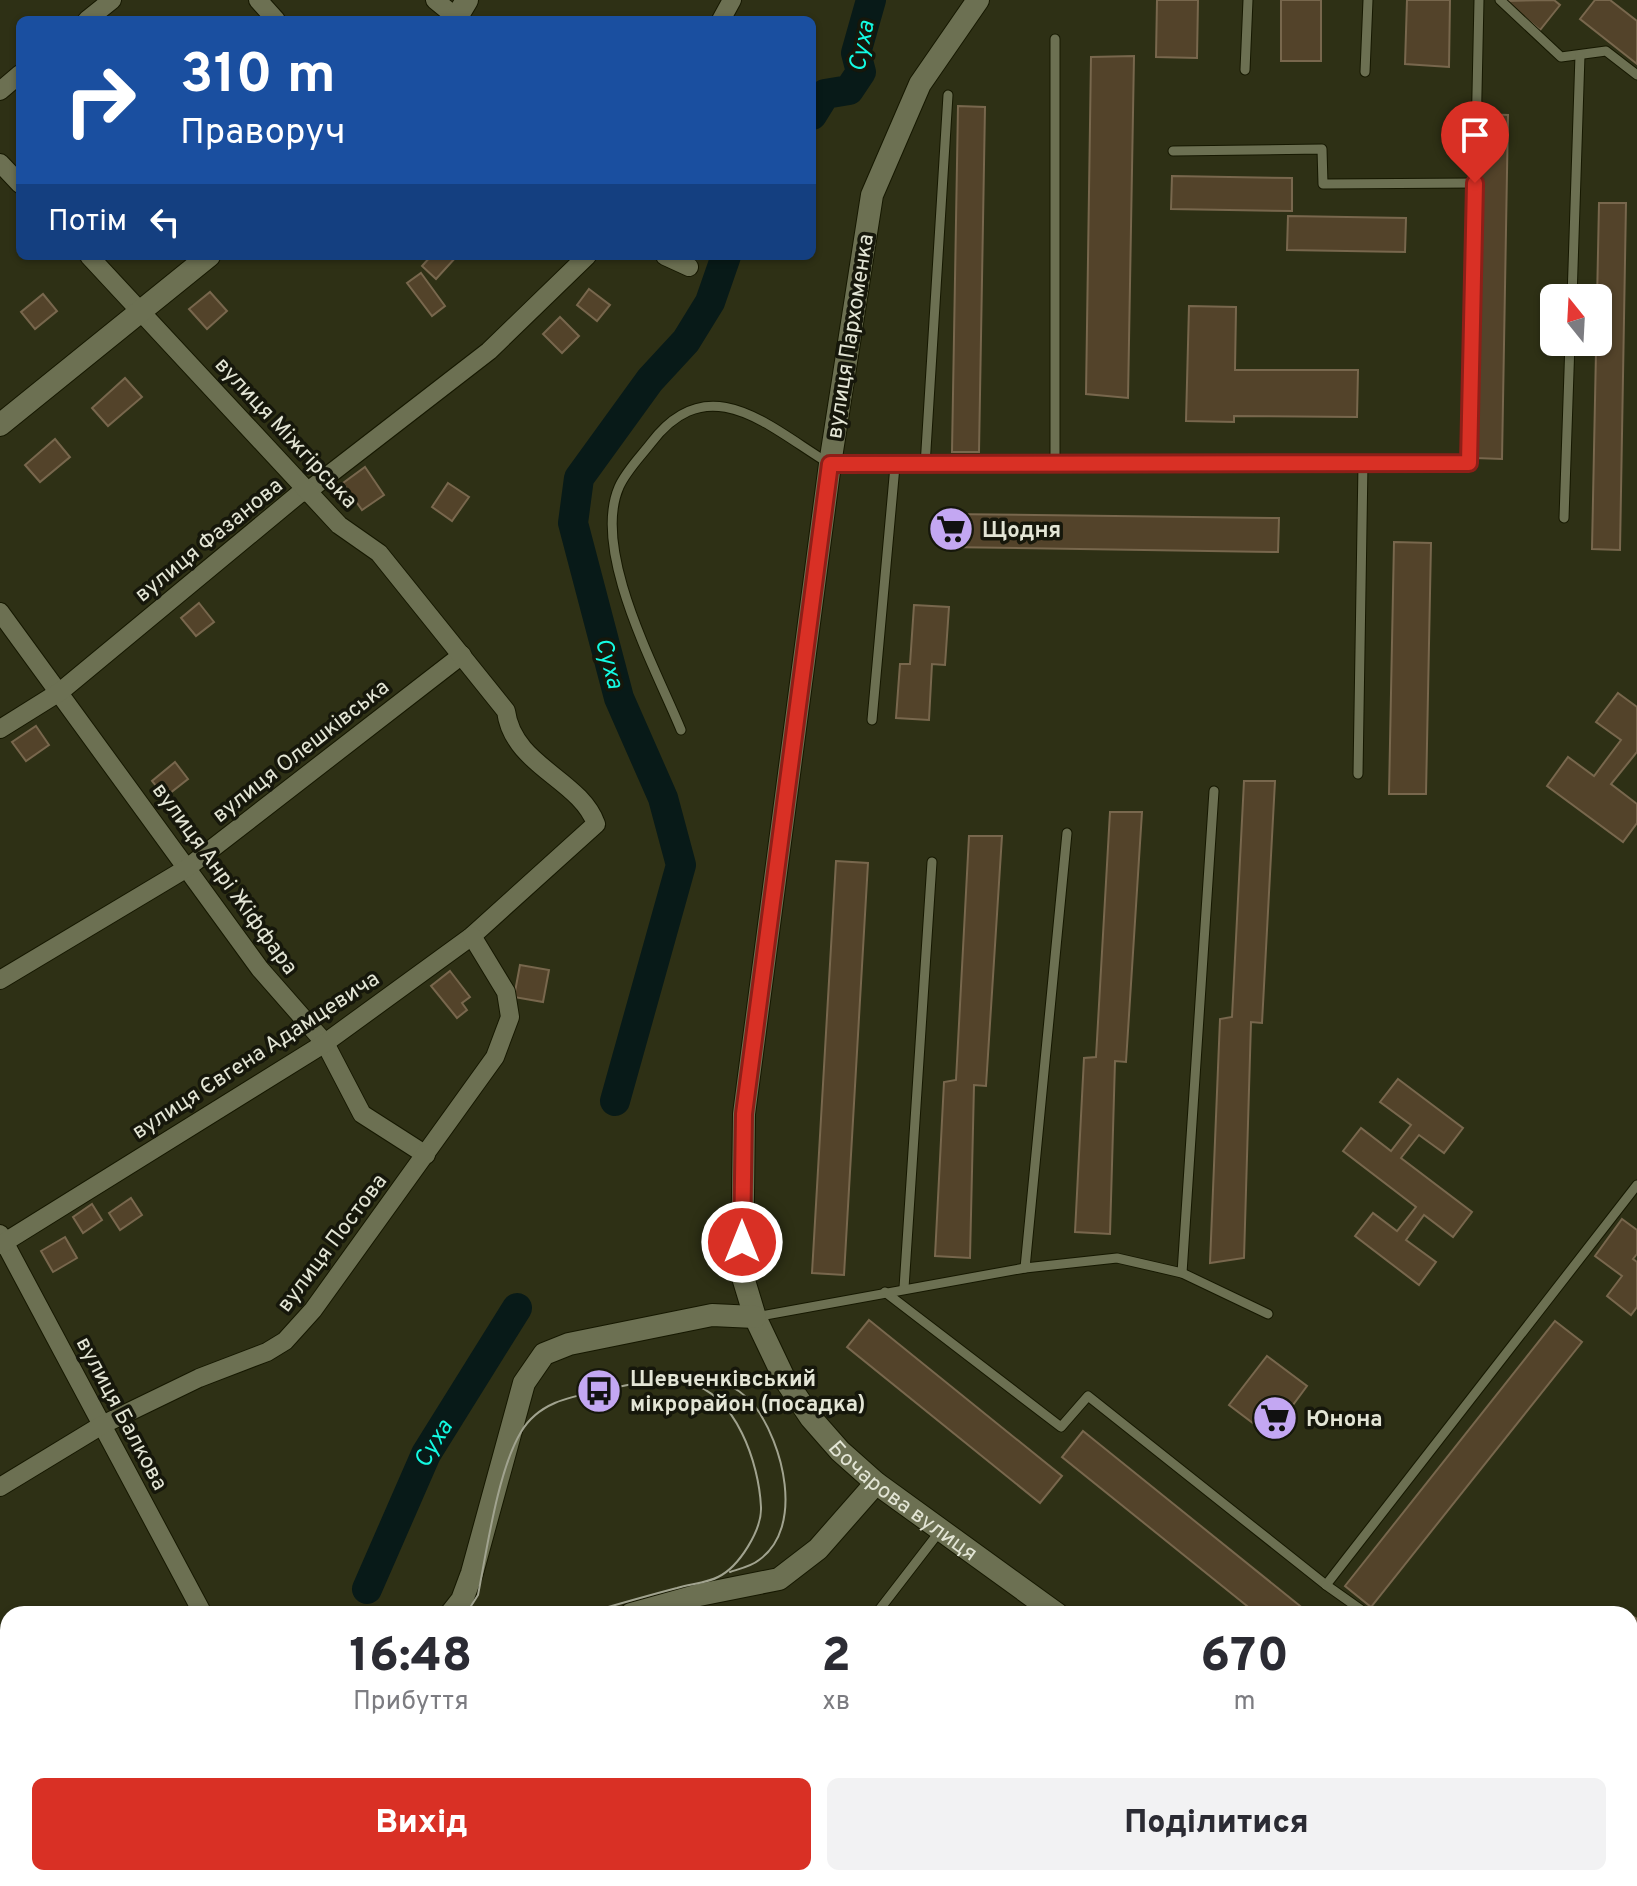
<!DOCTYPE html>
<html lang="uk">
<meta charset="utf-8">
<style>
:root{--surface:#fff;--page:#f2f2f3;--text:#2b2b33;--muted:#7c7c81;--accent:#d93025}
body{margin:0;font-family:Overpass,sans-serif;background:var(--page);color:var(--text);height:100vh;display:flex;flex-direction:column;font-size:30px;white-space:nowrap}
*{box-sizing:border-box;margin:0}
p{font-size:26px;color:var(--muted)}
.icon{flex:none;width:44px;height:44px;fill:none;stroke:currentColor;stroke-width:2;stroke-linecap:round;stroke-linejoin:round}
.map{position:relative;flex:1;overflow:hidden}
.panel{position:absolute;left:0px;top:1606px;width:1638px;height:280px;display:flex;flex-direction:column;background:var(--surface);border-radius:24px 24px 0 0;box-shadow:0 2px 6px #0004}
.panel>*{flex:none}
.hud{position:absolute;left:16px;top:16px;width:800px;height:244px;border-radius:12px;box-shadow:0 2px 6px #0004;background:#1a4fa0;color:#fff;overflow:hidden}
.needle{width:52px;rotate:342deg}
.controls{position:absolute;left:1540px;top:284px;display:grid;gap:16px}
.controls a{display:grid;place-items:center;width:72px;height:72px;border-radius:12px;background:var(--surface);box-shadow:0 2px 6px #0004;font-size:40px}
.pin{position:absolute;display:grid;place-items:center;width:68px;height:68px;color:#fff;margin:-82px -34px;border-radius:50% 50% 50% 0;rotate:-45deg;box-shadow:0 0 8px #0007}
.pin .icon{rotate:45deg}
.me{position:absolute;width:88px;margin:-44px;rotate:0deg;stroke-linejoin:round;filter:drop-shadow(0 0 6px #0008)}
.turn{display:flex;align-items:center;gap:28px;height:168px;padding:0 32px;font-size:36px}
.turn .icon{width:104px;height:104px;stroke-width:2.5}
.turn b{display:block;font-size:56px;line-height:68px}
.then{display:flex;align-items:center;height:76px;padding:0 32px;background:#0003;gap:16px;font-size:30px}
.eta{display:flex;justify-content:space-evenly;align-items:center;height:136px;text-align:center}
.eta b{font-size:48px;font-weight:800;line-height:56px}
.primary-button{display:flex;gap:16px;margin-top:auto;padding:16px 32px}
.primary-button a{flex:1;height:92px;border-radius:12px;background:var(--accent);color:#fff;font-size:32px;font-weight:800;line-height:92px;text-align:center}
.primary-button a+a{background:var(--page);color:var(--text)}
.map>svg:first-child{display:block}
</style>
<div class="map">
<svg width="1637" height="1886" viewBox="0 0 1637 1886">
<rect width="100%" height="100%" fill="#2e3015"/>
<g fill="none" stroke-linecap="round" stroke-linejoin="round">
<g stroke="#081a18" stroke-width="30">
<path d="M812,115L825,94L849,90L861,72L856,53L871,0"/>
<path d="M615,1101L681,865L663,798L619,698L573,523L579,478L650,380L686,341L710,302L726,256"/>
<path id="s1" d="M367,1589L426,1454L517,1308"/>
<path d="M372,1878L374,1886"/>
</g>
</g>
<g fill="#53432a" stroke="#78674d" stroke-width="2">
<path d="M1157,0H1198L1197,58L1156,57Z"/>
<rect x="1281" y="0" width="40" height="61"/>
<path d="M1407,0H1450L1449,67L1405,64Z"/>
<path d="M1554,0L1560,5L1540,30L1505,1Z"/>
<path d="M1595,0H1610L1637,21V64L1580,19Z"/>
<path d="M1134,56L1128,398L1086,394L1091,57Z"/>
<path d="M958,106L985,107L979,452H952Z"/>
<path d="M1481,114L1508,115L1502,459L1475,458Z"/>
<path d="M1172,176L1292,178V211L1171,209Z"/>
<path d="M1599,203H1626L1620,550L1592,549Z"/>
<path d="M1288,216L1406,218L1405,252L1287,250Z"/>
<path d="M431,256H457L436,279L422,266Z"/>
<path d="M421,273L445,306L432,316L407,283Z"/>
<path d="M589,289L610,305L597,321L577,305Z"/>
<path d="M210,292L227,311L207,329L189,309Z"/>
<path d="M43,294L57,311L35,329L21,312Z"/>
<path d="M1189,306L1236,307L1235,370H1358L1357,417L1234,416V422L1186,421Z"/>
<path d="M560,317L579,336L562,353L543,334Z"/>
<path d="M125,378L142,397L108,426L92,408Z"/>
<path d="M55,439L70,457L40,482L25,465Z"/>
<path d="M365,467L384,495L362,510L343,483Z"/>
<path d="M448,483L469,497L452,521L432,507Z"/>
<path d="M945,514L1279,518L1278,552L944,547Z"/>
<path d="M1394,542L1431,543L1426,794H1389Z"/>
<path d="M199,603L214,622L196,636L181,618Z"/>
<path d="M914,605L949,607L945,665L932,664L929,720L896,718L900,664H910Z"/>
<path d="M1618,693L1637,707V752L1611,784L1637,804V823L1623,842L1547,786L1568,757L1594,776L1621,740L1596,722Z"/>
<path d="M36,726L49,745L26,761L12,742Z"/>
<path d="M175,762L188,779L165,797L152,781Z"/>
<path d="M1244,781H1275L1262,1023L1251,1022L1244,1258L1210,1263L1220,1019L1232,1017Z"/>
<path d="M1110,812H1142L1126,1062L1115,1061L1110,1234L1075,1232L1084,1058L1096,1057Z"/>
<path d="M969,836H1002L986,1086L974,1085L970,1258L935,1256L944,1082L956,1080Z"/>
<path d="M836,861L868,863L844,1275L812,1273Z"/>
<path d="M520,965L549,970L543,1002L514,997Z"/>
<path d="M450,971L470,997L462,1003L467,1010L457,1018L431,986Z"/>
<path d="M1398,1079L1463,1128L1444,1153L1419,1135L1401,1158L1472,1212L1453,1237L1424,1215L1406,1240L1436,1262L1419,1285L1355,1236L1373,1213L1397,1231L1416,1207L1343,1151L1361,1128L1391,1151L1411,1125L1380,1102Z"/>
<path d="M131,1198L142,1215L120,1230L109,1213Z"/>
<path d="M92,1204L102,1220L83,1233L73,1217Z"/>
<path d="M1622,1219L1637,1230V1254L1633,1259L1637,1262V1307L1631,1315L1607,1296L1622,1276L1595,1256Z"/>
<path d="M65,1237L77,1258L53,1272L41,1251Z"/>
<path d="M869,1320L1062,1476L1040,1503L847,1347Z"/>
<path d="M1555,1321L1582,1342L1371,1607L1345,1586Z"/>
<path d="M1267,1356L1307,1386L1270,1436L1229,1405Z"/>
<path d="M1083,1431L1310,1614H1257L1062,1457Z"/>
<path d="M1632,1616L1637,1619V1663L1630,1672Z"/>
<path d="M49,1878H95L81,1886H53Z"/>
<path d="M873,1878H912L915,1885L876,1886Z"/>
<path d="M1007,1878H1059L1053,1886H1001Z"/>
</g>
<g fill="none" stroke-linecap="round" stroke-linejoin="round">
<g stroke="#161800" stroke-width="11">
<g id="service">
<path d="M1500,0L1561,57L1606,51L1637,75"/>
<path d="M1055,39V464"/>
<path d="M1245,70L1248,0"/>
<path d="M1365,72L1368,0"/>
<path d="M1173,151L1322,149L1323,184L1475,183"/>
<path d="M1572,298L1580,55"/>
<path d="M925,466L948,95"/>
<path d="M1564,518L1570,342"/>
<path d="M872,720L895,466"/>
<path d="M681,730C656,669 591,551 619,487C626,471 641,456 651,443C709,366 770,428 830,464L1469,463L1479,0"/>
<path d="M1358,774L1363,464"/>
<path d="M1025,1268L1067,833"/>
<path d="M1182,1273L1214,791"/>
<path d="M904,1288L932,862"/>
<path d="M885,1292L1061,1427L1088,1396L1326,1585"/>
<path d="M755,1317L1025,1268L1117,1258L1182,1273L1268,1314"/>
<path d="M876,1614L940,1531"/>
<path d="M1367,1614L1326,1585L1637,1185"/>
<path d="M1630,1725L1637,1716"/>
<path d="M1164,1886L1188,1878"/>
<path d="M1503,1886L1509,1878"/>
</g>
</g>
<g stroke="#161800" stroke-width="20">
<g id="minor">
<path d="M258,0L276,20"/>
<path d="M435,0L457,18"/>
<path d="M87,20L112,0"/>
<path d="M721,20L732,0"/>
<path d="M0,91L20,74"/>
<path d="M0,163L20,184"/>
<path d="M665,256L689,267"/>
<path d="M0,612L260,969L325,1043L362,1114L426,1155"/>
<path d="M0,729L61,691L299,494L308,491L489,351L587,256"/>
<path d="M0,980L187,868L462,655"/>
<path d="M0,1234L203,1614"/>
<path d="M0,1245L325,1043L472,936L596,824C580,779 513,766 506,711L379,553L339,525L89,256"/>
<path d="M0,1487L102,1425L199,1378L267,1352L285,1341L313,1310L495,1057L510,1017L506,992L472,936"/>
<path d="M0,1720L8,1715"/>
<path d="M0,1802L8,1816"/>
<path d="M41,1878L45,1886"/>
<path d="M205,1878L210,1886"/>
</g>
</g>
<g stroke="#161800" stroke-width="24">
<g id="tertiary">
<path id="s2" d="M978,0L920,84L872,195L830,464L744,1114L742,1274L755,1317L784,1378L811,1418L840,1451L876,1483L1057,1614"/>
<path d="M451,1614L462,1600L472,1573L524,1383L544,1354L569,1344L712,1315L755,1317"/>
<path d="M631,1614L699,1595L779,1579L818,1549L876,1483"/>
<path d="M0,1866L8,1862"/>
<path d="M1229,1878L1232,1886"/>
<path d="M0,1886L15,1878"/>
</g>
</g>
<g stroke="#161800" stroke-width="24">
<g id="secondary">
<path d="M455,20L467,0"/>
<path d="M0,425L209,256"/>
</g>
</g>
<use href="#service" stroke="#6c7052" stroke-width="9"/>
<use href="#minor" stroke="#6c7052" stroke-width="18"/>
<use href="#tertiary" stroke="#6c7052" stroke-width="22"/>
<use href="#secondary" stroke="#6c7052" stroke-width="22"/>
<g stroke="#a1a38f" stroke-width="2">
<path d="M676,1375C703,1372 736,1383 754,1405C783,1443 805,1527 759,1560C752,1566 739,1569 730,1572"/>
<path d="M466,1614L478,1595C487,1549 498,1470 521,1432C538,1403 569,1397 599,1391C629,1385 659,1376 689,1383C736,1395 759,1463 761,1507C762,1530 739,1567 718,1577C707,1583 690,1584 677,1588C646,1596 615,1605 584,1614"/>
<path d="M0,1879L8,1874"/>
</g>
</g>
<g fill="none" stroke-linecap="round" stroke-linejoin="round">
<g stroke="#8d1f18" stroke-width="20">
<path id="route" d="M742,1242L744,1114L830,464L1469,463L1475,183"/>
</g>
<use href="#route" stroke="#d93025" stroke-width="14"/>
</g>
<defs>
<g id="supermarket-disc" transform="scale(2.3)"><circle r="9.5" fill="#c3a7f2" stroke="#16170b"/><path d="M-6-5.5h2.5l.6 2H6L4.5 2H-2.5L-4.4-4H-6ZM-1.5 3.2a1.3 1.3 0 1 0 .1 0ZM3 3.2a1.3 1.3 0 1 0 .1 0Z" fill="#111"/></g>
<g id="bus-disc" transform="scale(2.3)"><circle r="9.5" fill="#c3a7f2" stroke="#16170b"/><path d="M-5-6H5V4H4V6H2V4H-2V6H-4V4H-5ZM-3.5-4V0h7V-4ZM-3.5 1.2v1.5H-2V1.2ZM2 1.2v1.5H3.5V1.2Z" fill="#111"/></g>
</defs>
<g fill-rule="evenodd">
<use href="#supermarket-disc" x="951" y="529"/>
<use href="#bus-disc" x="599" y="1391"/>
<use href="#supermarket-disc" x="1275" y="1418"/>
</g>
<g text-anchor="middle" stroke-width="7" stroke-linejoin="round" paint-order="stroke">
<g font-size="22" fill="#e3e5d5" stroke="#16170b">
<text transform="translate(849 336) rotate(-81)" y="8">вулиця Пархоменка</text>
<text transform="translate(287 432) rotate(47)" y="8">вулиця Міжгірська</text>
<text transform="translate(208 539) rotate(-39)" y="8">вулиця Фазанова</text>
<text transform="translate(300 750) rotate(-38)" y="8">вулиця Олешківська</text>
<text transform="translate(226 878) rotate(54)" y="8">вулиця Анрі Жіффара</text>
<text transform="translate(255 1054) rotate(-33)" y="8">вулиця Євгена Адамцевича</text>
<text transform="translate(331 1242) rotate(-53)" y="8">вулиця Постова</text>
<text transform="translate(123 1413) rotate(62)" y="8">вулиця Балкова</text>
<text dy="8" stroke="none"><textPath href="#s2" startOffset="1596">Бочарова вулиця</textPath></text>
</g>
<g font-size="22" font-weight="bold" fill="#e3e5d5" stroke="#16170b" text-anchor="start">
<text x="982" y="537">Щодня</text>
<text x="630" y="1386">Шевченківський<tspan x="630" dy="25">мікрорайон (посадка)</tspan></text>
<text x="1306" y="1426">Юнона</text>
</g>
<g font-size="24" font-style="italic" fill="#13fbe3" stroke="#16170b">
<text transform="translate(861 46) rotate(-79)" y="8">Суха</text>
<text transform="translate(610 663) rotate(75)" y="8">Суха</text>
<text dy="8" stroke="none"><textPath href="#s1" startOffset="160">Суха</textPath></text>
</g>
</g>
</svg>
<div class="controls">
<a><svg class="needle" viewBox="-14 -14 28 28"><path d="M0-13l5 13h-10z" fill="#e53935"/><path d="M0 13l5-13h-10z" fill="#7c7c81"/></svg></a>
</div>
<div class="pin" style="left:1475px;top:183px;background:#d93025"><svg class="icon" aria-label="arrive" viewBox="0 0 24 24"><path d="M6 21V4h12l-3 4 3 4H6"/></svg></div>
<svg class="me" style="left:742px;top:1242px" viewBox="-20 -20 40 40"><circle r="17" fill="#d93025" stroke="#fff" stroke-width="3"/><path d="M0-11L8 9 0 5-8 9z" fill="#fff"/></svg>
<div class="hud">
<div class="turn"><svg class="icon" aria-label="right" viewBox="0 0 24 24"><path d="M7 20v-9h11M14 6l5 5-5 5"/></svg><div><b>310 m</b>Праворуч</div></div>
<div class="then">Потім<svg class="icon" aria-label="left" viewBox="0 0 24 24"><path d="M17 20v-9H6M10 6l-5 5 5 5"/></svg></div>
</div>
<section class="panel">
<div class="eta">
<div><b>16:48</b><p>Прибуття</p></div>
<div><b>2</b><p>хв</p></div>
<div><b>670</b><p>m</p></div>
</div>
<div class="primary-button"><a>Вихід</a><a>Поділитися</a></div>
</section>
</div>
